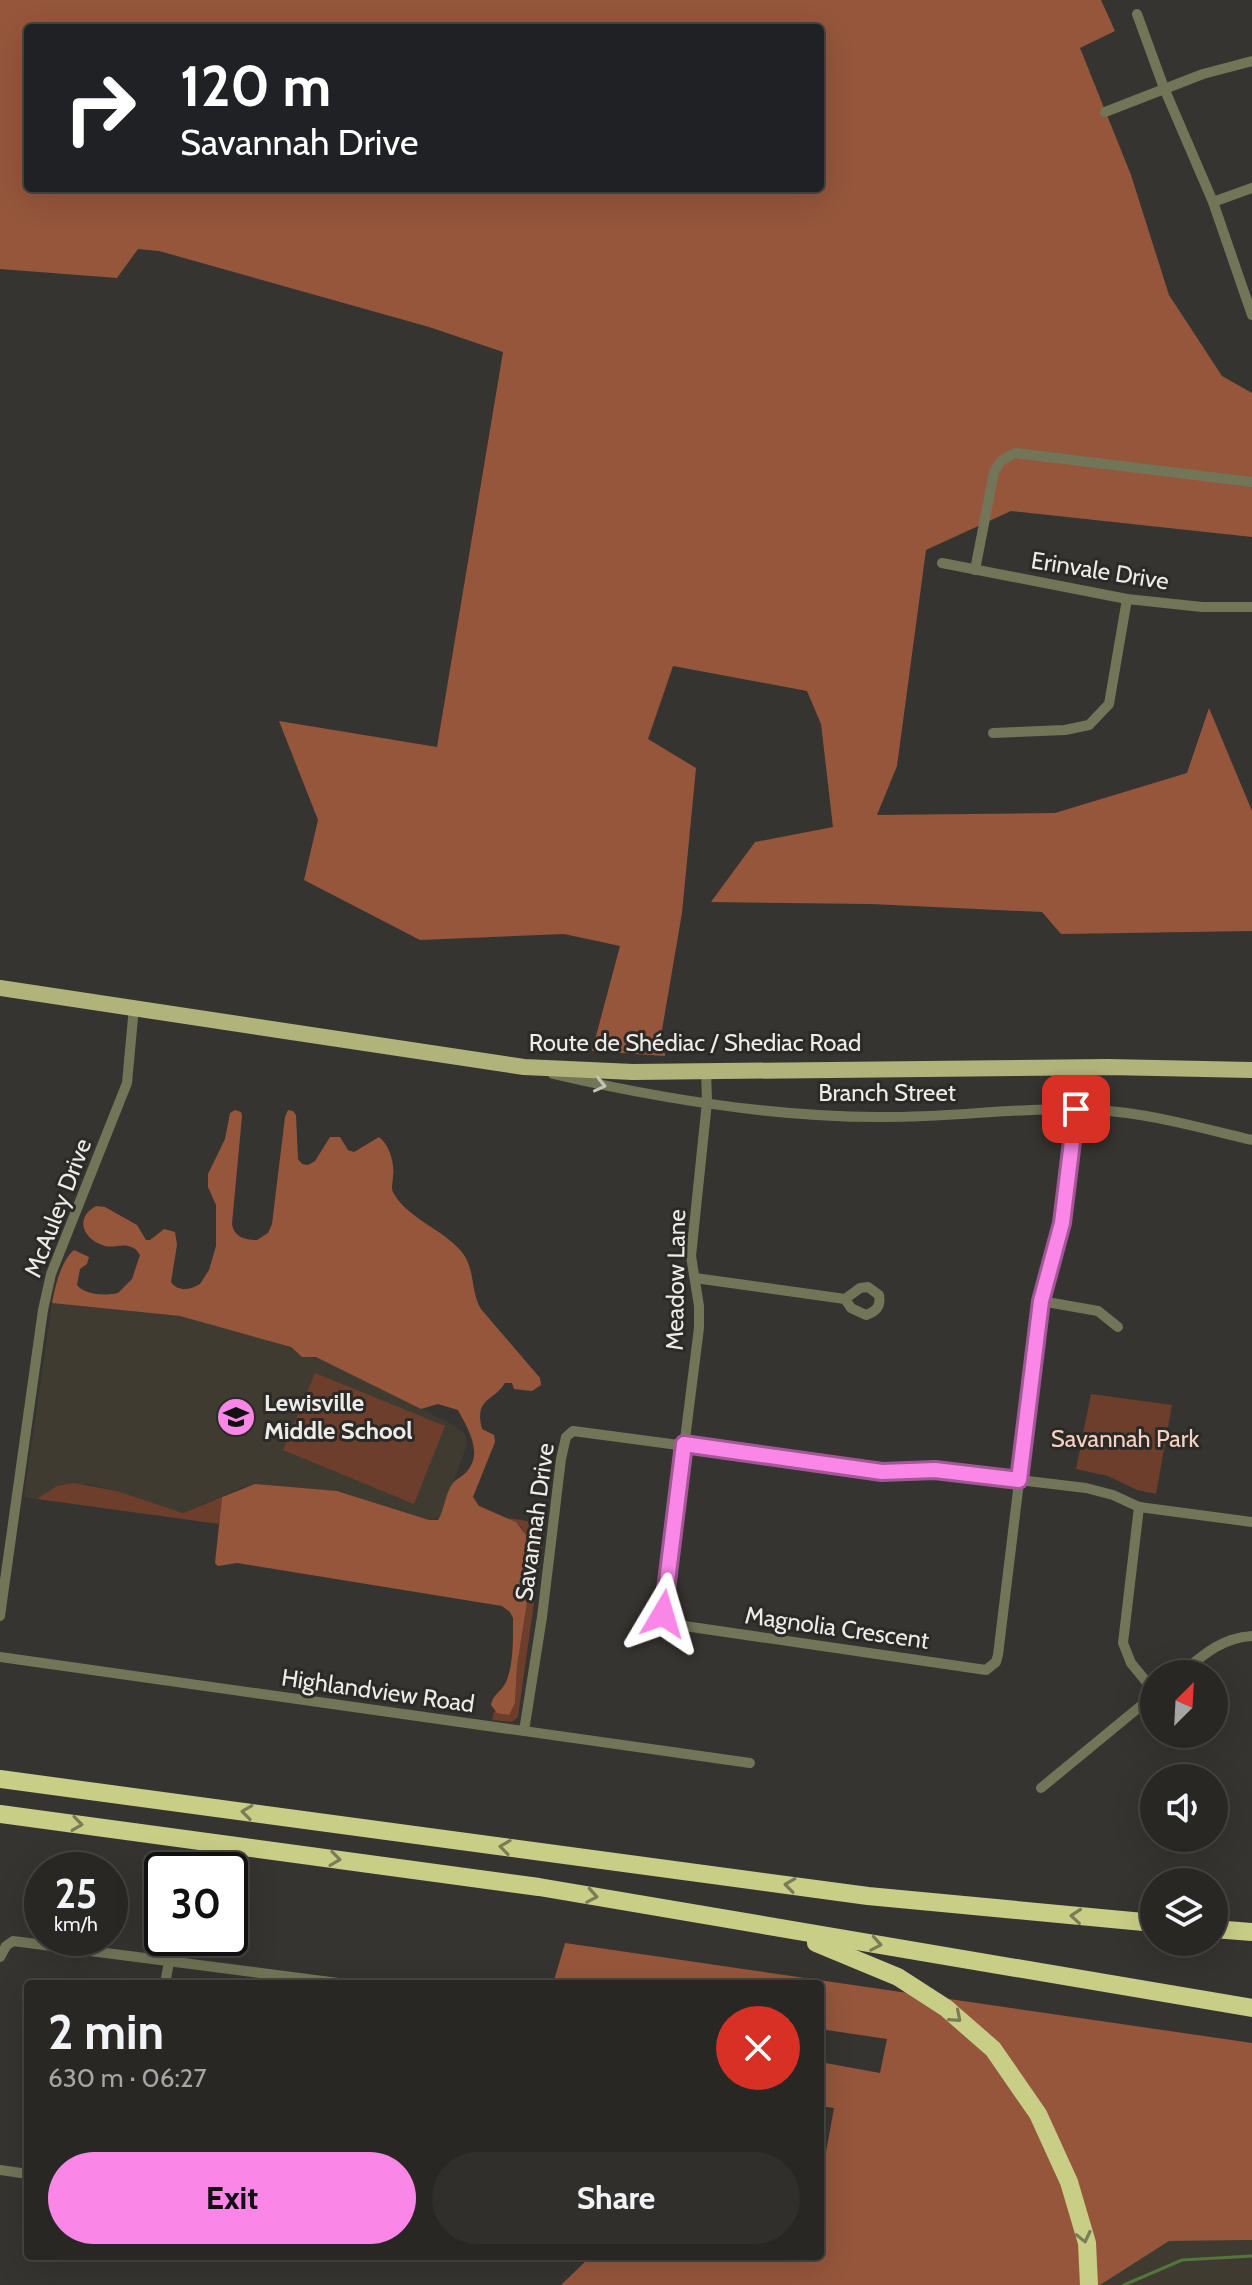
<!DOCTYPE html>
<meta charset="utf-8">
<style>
:root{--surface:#282724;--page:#302f2c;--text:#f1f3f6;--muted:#a5a5a6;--line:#444441;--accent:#fa87e7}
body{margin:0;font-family:Cabin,sans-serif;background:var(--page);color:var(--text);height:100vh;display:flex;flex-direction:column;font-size:30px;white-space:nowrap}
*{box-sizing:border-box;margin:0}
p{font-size:26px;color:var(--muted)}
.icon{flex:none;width:44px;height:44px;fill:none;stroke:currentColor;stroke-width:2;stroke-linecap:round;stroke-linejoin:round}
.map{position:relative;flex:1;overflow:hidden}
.sheet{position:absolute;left:24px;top:1980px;width:800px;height:280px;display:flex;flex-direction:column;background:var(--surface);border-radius:8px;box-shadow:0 8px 32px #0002,0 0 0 2px var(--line)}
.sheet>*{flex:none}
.top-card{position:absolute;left:24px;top:24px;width:800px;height:168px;border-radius:8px;box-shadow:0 8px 32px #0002,0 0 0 2px var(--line);background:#202124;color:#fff;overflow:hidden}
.needle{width:52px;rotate:24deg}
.tools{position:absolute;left:1140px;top:1660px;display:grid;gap:16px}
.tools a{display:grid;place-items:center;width:88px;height:88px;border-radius:50%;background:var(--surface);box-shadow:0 8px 32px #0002,0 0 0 2px var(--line);font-size:40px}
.speed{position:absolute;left:24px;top:1852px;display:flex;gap:16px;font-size:40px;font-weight:700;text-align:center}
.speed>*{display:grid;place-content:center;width:104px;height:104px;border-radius:50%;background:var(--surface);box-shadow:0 8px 32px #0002,0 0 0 2px var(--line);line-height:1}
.speed small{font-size:20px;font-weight:400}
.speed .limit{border:4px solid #111;border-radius:12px;background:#fff;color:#111}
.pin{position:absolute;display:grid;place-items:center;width:68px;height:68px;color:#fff;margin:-34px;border-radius:16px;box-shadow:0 4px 12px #0006}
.me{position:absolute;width:88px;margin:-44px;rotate:7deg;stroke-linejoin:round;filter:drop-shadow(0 0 6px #0008)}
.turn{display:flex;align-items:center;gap:28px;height:168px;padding:0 24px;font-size:36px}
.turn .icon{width:104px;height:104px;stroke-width:2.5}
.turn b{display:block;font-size:56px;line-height:68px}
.round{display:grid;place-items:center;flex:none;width:84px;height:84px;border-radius:42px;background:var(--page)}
.summary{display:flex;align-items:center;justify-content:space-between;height:136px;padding:0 24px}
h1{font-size:48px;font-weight:700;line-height:60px}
.button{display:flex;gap:16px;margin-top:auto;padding:16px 24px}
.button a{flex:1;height:92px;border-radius:48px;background:var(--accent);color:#111;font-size:32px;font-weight:700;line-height:92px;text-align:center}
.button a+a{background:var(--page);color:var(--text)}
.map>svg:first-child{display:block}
</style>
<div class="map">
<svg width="1252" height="2285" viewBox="0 0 1252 2285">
<rect width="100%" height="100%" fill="#363430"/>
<g fill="#3f3b31">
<path d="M52,1303L180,1316L291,1347L299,1355L321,1359L453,1425L465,1434L467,1445L440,1518L429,1520L337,1491L243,1487L183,1513L117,1491L88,1484H67L37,1499L24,1497Z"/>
<path d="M1252,2240V2285H1100L1169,2241Z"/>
</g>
<g fill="#6d3e2b">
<path d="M315,1373L445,1426L414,1504L283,1450Z"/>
<path d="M1091,1394L1172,1405L1156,1494L1137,1490L1108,1476L1076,1469Z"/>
<path d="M74,1483L117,1491L183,1513L222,1497L219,1524L37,1499L57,1486Z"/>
<path d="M509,1518L545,1524L518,1717L512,1722L492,1720L494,1711L508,1715L515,1703L517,1666L527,1603L520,1583L526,1535L521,1527Z"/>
</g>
<g fill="#95563c" fill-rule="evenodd">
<path d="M0,0H1101L1115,31L1080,48L1131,175L1169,295L1222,376L1252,393V537L1011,511L926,550L897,766L877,815L1055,813L1187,773L1209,708L1252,811V931L1061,934L1042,912L871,904L711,902L755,842L833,827L821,724L807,691L673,666L648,739L696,768L682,913L662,1030L665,1056L592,1051L620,946L564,934L420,940L304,880L318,820L279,721L437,747L503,352L429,327L159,251L138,249L117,278L0,269ZM28,28H820V188H28Z"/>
<path d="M235,1110L241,1112L242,1116L232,1224C234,1237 245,1240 257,1240L268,1233L272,1224L285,1117L288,1110L293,1111L296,1115L298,1159L302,1164L308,1165L315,1161L330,1137H340L348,1150L354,1152L379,1137C389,1144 395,1164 393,1176C393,1184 390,1187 394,1194C409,1219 442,1229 461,1251C476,1269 470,1291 481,1309L540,1378L541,1385L532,1391L514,1389L512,1383H505C493,1402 474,1398 482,1429L494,1435L495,1442L473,1497L479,1506L516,1522L526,1535V1552L520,1583L527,1603L517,1666L515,1703L509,1715L497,1713L491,1705C493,1694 500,1693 505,1684C514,1667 513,1636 513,1618L510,1612L502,1606L237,1563L218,1566L215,1563L222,1497L255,1484L337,1491L429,1520H438C445,1509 445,1493 453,1483C457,1478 464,1476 468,1470C483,1452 467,1427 458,1410L438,1404L421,1409L316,1357H302L291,1347L180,1316L52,1303C55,1286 61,1261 74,1250L89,1257L87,1264L80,1269L77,1285C85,1295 105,1296 118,1293L132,1279L140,1255C136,1250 137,1249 131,1247C122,1243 114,1248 105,1246C83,1240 74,1218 96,1206L105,1207L137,1225L146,1240H150L164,1229L175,1232L177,1245L171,1282C178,1292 190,1290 200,1284L209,1270L216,1246V1205L208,1187V1174L225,1139L230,1113Z"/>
<path d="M565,1943L1252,2043V2240L1169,2241L1100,2285H561L591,2256H820V2185L834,2108L820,2106V2062L880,2073L887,2039L820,2029V1984H553Z"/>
</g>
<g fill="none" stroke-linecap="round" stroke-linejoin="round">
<path stroke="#53763d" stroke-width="3" d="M1124,2285L1182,2260L1252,2256"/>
<g stroke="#737559" stroke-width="10">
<path d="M1137,14L1164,88L1213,202L1252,315"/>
<path d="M1105,112L1203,74L1252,61"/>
<path d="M1213,202L1252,188"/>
<path d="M942,563L1127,599L1202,607H1252"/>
<path d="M975,570L994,472L1001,461L1015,453L1252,482"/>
<path d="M993,733L1065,730L1089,725L1109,704L1127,599"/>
<path d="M706,1069L707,1102L691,1256L699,1306V1328L663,1614L666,1621L671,1624L986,1670L996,1662L998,1655L1041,1301L1062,1223L1076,1109"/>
<path d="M553,1074C657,1098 771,1117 878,1117C951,1118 1024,1106 1097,1110C1149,1113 1201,1128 1252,1140"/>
<path d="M695,1278L845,1299L851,1308L866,1315C877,1311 881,1306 879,1295L868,1287L860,1288L845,1299"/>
<path d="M1041,1301L1098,1311L1118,1327"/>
<path d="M1139,1507L1123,1643L1131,1663L1154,1691"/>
<path d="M0,1616L43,1310L51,1274L127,1083L134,1007"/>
<path d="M0,1657L750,1763"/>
<path d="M1180,1674C1203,1655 1221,1638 1252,1636"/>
<path d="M524,1731L542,1617L561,1459L566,1437L573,1431L882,1472L935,1470L1086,1488L1113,1495L1139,1507L1252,1522"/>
<path d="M1193,1734L1197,1739"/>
<path d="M1041,1788L1154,1695"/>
<path d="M0,1957L6,1946L13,1941L346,1984"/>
<path d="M165,1984L169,1962"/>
<path d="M0,2170L28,2174"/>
</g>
<path stroke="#b0b47a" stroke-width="16" d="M0,988L524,1067L633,1072L1108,1067L1252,1070"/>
<g stroke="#c9ce87" stroke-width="18">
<path d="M0,1779L868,1896L1154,1923"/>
<path d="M0,1814L539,1887L1252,2008"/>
<path d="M1214,1929L1252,1932"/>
<path d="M816,1943L898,1977L946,2008L993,2049L1038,2114L1069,2182L1087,2243L1089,2285"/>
</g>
</g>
<defs><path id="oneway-chevron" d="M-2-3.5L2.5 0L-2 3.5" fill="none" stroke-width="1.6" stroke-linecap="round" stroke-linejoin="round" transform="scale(2)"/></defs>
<use stroke="#c3c2b7" href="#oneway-chevron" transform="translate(600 1085) rotate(13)"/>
<g stroke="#7a7c56">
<use href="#oneway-chevron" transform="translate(247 1812) rotate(-172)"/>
<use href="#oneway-chevron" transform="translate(77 1824) rotate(8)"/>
<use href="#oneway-chevron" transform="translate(505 1847) rotate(-172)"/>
<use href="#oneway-chevron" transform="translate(335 1859) rotate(8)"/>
<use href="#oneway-chevron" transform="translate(790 1885) rotate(-172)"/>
<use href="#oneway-chevron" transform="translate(592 1896) rotate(10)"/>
<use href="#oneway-chevron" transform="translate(1076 1916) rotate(-175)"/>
<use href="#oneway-chevron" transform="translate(876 1944) rotate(10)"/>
<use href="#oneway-chevron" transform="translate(956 2017) rotate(41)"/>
<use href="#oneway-chevron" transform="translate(1084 2237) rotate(77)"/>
</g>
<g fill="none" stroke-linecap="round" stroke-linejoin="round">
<g stroke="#a25896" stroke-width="20">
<path id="route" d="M663,1614L684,1444L882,1472L935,1470L1019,1480L1041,1301L1062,1223L1076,1109"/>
</g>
<use href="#route" stroke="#fa87e7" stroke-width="14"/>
</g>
<defs>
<g id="school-disc" transform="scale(2)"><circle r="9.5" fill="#fa87e7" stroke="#2c2a26"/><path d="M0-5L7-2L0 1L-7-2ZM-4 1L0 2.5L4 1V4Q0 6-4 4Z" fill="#111"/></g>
</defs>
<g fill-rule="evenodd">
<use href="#school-disc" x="236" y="1417"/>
</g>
<g text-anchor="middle" stroke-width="6" stroke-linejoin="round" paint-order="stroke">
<g font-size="24" fill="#eeecea" stroke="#2c2a26">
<text transform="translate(1100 571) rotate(9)" y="8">Erinvale Drive</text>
<text x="695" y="1051">Route de Shédiac / Shediac Road</text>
<text x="887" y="1101">Branch Street</text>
<text transform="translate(58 1208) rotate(-69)" y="8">McAuley Drive</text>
<text transform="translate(676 1280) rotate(-89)" y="8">Meadow Lane</text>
<text transform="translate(535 1522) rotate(-82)" y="8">Savannah Drive</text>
<text transform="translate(837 1628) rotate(8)" y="8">Magnolia Crescent</text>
<text transform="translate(378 1691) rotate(8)" y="8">Highlandview Road</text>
</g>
<g font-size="24" font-weight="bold" fill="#eeecea" stroke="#2c2a26" text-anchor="start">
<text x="264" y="1411">Lewisville<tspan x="264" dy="28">Middle School</tspan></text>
</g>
<g font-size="24" fill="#f9d1c2" stroke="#2c2a26">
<text x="1125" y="1447">Savannah Park</text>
</g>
</g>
</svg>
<div class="tools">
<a><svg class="needle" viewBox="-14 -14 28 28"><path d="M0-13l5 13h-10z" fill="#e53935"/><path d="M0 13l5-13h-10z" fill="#a5a5a6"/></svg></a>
<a><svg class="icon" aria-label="sound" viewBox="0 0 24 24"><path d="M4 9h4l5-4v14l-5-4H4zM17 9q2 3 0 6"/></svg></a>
<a><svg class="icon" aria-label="layers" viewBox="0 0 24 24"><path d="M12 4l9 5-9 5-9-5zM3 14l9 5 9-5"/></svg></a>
</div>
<div class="speed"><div>25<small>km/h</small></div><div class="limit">30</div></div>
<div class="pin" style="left:1076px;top:1109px;background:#d93025"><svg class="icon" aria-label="arrive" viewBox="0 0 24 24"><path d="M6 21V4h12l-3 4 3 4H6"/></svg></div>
<svg class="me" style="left:663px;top:1614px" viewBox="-20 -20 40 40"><path d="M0-17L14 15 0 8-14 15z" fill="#fa87e7" stroke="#fff" stroke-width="4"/></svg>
<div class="top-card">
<div class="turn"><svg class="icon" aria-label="right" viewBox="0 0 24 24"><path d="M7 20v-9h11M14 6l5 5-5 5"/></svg><div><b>120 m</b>Savannah Drive</div></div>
</div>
<section class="sheet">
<div class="summary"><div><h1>2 min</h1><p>630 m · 06:27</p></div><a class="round" style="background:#d93025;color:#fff"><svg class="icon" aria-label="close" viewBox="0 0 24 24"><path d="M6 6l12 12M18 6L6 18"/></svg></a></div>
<div class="button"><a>Exit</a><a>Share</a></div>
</section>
</div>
